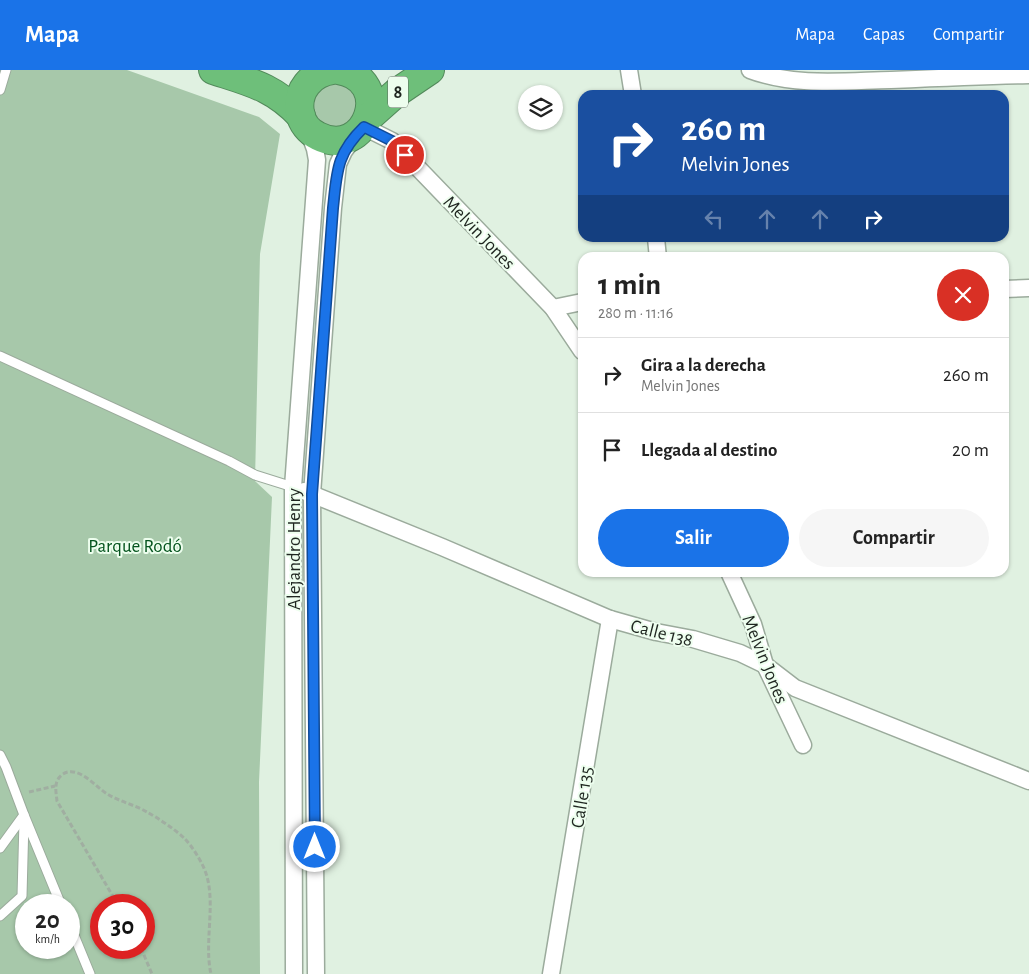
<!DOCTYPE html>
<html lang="es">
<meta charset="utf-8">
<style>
:root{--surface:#fff;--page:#f6f6f6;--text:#222;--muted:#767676;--line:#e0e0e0;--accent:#1a73e8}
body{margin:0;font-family:"Alegreya Sans",sans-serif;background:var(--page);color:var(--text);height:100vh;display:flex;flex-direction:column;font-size:19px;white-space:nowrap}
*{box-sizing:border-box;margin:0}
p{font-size:16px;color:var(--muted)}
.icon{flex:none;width:28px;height:28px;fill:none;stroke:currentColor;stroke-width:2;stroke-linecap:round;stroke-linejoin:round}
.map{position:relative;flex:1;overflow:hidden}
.details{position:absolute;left:578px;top:182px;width:431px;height:325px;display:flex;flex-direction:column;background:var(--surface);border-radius:15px;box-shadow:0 1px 4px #0004}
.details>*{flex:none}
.guide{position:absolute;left:578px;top:20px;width:431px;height:152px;border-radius:15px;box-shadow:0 1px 4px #0004;background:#1a4fa0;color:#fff;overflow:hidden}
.controls{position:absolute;left:518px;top:15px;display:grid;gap:10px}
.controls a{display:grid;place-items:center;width:45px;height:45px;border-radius:50%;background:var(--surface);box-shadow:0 1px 4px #0004;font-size:25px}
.speed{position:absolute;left:15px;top:824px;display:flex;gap:10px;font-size:25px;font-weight:700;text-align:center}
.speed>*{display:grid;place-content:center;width:65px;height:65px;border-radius:50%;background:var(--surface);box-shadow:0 1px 4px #0004;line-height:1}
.speed small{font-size:12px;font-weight:400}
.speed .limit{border:8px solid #d22;background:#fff;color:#111}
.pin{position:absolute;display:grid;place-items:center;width:42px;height:42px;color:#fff;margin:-21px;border:2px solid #fff;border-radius:50%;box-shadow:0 1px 5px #0007}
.me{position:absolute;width:55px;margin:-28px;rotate:0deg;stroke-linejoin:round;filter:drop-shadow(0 0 4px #0008)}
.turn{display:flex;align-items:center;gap:18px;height:105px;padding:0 20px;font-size:22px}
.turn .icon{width:65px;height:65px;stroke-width:2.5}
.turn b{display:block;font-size:35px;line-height:42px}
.lanes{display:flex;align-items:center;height:48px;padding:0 20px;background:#0003;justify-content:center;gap:25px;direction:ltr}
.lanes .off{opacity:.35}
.round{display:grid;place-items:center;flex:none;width:52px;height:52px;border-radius:26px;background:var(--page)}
.overview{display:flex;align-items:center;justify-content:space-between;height:85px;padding:0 20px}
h1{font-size:30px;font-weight:600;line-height:38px}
.cta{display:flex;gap:10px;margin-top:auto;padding:10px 20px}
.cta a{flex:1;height:58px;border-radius:30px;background:var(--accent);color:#fff;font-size:20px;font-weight:600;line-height:58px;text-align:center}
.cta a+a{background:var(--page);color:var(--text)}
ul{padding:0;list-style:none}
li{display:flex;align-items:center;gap:15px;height:75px;padding:0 20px;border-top:1px solid var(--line)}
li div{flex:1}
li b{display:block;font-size:19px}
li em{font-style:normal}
header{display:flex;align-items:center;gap:30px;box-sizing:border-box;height:70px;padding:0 25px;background:var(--accent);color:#fff}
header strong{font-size:24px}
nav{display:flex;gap:28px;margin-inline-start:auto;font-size:18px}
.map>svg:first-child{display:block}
</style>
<header>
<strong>Mapa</strong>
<nav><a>Mapa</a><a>Capas</a><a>Compartir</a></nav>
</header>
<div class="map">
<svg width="1029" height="904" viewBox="0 0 1029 904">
<rect width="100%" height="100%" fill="#e0f1e1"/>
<g fill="#a7c8aa" fill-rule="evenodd">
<path d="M0,0H127L259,47L280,64L260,184L255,411L272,427L259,712L260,904H0ZM26,835H69V878H26ZM101,835H144V878H101Z"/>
<circle cx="335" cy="36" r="22"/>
</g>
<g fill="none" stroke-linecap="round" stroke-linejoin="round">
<g stroke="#9bab9c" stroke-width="11">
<g id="lane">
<path d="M0,20L6,0"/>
<path d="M0,286L229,391L255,405L293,417"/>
<path d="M0,685L6,697L24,745L61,835"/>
<path d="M0,778L24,745"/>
<path d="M0,846L22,826L24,750"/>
<path d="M69,853L90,904"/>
</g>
</g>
<g stroke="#9bab9c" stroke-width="19">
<g id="street">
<path d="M629,0L633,25"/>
<path d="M750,0C795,17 845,11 891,10C937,8 983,6 1029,5"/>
<path d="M364,57L392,71L553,238L582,281"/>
<path d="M656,168L658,188"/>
<path d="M1004,219L1029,218"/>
<path d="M553,238L582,232"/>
<path d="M304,421L442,477L610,549L656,562L693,569L740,583L765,595L795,618L1029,711"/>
<path d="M729,502L753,554L765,595L803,675"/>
<path d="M294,904L293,417L317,90L315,79L308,60"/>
<path d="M316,904L312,424L333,138L338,94L344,81L356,65"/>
<path d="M551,904L610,549"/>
</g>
</g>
<g stroke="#52895a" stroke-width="30">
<g id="highway">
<path d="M213,0C250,12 274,17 301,46"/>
<path d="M333,0C311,3 296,21 300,43C302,53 309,62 318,66C367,91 396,9 338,0"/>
<path d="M369,47L396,23L430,0"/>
</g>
</g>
<g stroke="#a0aea1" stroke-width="3" stroke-dasharray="5 2.5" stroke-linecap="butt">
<path d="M29,722L55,716"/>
<path d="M118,835L57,731C56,721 53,711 63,704C79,694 97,719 109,725C121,732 135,735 147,742C158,748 176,760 185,769C191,775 198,786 202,794C219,826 203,869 211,904"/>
<path d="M141,878L152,904"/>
</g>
<use href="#lane" stroke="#fff" stroke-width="9"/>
<use href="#street" stroke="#fff" stroke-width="16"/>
<use href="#highway" stroke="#6ebf7a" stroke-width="28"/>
</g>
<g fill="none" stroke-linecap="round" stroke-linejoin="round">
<g stroke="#114b97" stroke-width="12">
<path id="route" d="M315,777L312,424L333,138C337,102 336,84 364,57L392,71L405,85"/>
</g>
<use href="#route" stroke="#1a73e8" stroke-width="9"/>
</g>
<g text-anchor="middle" stroke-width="4" stroke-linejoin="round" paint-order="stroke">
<rect fill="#edfeee" stroke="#5d675e" stroke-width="1" x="388" y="6.5" width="20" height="31" rx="4"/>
<g font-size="18" font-weight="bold" fill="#1f2620">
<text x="398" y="28">8</text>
</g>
<g font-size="19" fill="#1f2620" stroke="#edfeee">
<text transform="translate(480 162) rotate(46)" y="7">Melvin Jones</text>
<text transform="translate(293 479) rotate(-90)" y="7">Alejandro Henry</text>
<text transform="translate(662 562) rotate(14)" y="7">Calle 138</text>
<text transform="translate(766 589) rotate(68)" y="7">Melvin Jones</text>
<text transform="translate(581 727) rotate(-81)" y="7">Calle 135</text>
</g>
<g font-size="19" fill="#05541e" stroke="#edfeee">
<text x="135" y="482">Parque Rodó</text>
</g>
</g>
</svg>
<div class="controls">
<a><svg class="icon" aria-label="layers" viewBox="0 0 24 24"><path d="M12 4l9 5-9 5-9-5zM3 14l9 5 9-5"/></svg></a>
</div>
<div class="speed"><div>20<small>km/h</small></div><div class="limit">30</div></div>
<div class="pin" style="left:405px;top:85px;background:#d93025"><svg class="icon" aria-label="arrive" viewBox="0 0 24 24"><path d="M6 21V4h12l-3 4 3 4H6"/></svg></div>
<svg class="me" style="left:315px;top:777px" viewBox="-20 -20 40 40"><circle r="17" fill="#1a73e8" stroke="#fff" stroke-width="3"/><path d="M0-11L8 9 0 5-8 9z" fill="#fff"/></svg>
<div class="guide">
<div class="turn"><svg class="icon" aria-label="right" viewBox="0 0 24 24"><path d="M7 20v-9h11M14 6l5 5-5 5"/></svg><div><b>260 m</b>Melvin Jones</div></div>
<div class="lanes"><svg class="icon off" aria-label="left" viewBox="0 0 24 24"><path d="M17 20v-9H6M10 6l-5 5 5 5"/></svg><svg class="icon off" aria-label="ahead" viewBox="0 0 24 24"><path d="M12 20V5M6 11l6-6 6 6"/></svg><svg class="icon off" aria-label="ahead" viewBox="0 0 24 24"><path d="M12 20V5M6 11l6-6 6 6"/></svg><svg class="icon" aria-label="right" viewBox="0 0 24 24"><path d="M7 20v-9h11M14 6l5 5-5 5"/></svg></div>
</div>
<section class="details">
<div class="overview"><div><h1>1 min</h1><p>280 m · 11:16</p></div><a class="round" style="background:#d93025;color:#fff"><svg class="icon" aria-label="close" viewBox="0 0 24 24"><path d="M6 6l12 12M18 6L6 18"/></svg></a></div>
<ul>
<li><svg class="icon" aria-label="right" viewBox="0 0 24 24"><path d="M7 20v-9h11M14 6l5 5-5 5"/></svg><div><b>Gira a la derecha</b><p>Melvin Jones</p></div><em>260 m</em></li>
<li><svg class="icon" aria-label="arrive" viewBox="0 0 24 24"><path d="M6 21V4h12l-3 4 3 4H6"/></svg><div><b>Llegada al destino</b></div><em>20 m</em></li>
</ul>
<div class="cta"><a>Salir</a><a>Compartir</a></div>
</section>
</div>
